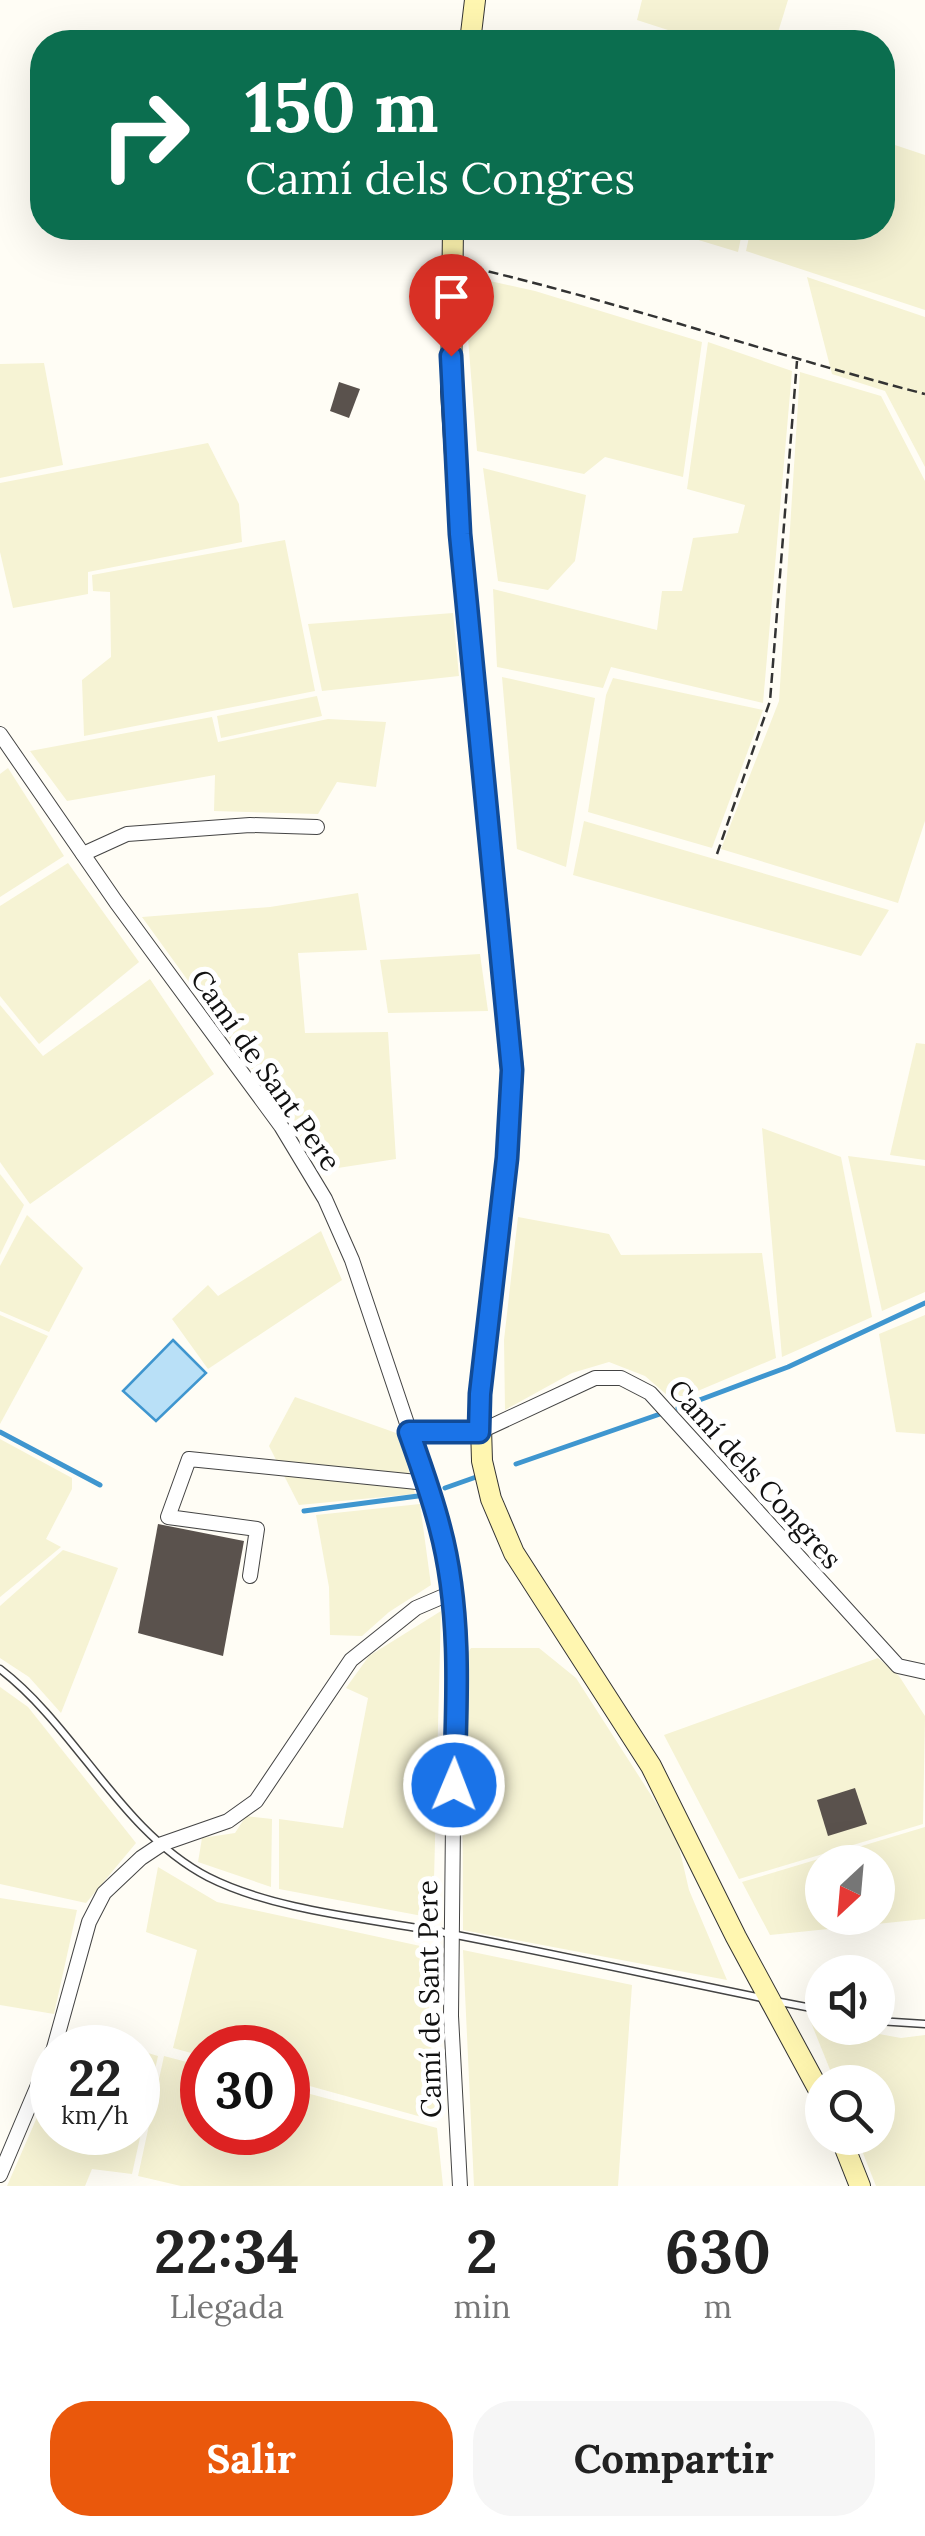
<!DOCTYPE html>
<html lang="es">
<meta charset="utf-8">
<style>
:root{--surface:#fff;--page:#f6f6f6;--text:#222;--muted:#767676;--accent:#ea580c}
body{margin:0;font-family:Lora,serif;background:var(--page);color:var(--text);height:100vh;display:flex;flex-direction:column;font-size:38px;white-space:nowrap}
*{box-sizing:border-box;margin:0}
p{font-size:32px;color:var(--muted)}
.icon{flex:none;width:55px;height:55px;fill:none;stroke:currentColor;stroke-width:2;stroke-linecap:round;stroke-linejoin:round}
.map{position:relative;height:2186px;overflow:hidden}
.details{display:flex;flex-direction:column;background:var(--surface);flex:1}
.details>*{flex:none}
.guide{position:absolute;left:30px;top:30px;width:865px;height:210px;border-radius:40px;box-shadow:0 10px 40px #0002;background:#0b6e4f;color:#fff;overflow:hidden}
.needle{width:65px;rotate:206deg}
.tools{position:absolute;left:805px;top:1845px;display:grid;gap:20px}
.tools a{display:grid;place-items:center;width:90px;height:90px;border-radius:50%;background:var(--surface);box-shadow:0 10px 40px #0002;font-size:50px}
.speed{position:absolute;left:30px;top:2025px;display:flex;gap:20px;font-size:50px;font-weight:700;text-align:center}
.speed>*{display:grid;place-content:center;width:130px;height:130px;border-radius:50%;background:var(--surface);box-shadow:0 10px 40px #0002;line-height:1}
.speed small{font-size:25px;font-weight:400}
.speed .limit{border:15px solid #d22;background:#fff;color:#111}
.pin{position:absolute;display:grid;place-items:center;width:85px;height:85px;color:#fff;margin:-102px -42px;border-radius:50% 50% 50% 0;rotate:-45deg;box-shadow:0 0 10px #0007}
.pin .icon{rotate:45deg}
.me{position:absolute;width:110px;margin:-55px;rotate:1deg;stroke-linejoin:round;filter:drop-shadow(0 0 8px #0008)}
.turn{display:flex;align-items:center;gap:35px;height:210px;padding:0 50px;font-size:45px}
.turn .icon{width:130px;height:130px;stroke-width:2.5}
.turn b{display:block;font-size:70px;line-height:85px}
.eta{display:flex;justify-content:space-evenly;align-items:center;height:170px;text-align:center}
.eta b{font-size:60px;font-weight:700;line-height:70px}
.primary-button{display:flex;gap:20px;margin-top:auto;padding:20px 50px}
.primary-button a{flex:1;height:115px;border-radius:40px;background:var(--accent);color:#fff;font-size:40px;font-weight:700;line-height:115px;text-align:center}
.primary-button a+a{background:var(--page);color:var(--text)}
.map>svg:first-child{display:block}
</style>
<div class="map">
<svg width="925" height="2186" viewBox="0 0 925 2186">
<rect width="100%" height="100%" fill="#fffdf5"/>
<g fill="#f6f3d4" fill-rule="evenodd">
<path d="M642,0H788L775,42H705L637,20Z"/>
<path d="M883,141L925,155V310L746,251L751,228H882Z"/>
<path d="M683,228H743L738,252L682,235Z"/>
<path d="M463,275L535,291L702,342L683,477L605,457L584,474L477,451Z"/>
<path d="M807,277L925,317V467L885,391L832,374Z"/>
<path d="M708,342L792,371L763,703L611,667L603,688L497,667L493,589L657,630L662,591H682L693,538L738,533L745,505L687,489Z"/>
<path d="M44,363L63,465L0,478V364Z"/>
<path d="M800,372L881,396L925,481V821L898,903L721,849L779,701Z"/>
<path d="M208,443L239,504L242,542L88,572V594L13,608L0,552V483Z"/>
<path d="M483,468L586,495L575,561L548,590L498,581Z"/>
<path d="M285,540L315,691L84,736L82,680L111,657L110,592L93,591L92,575Z"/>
<path d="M453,613L459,676L322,691L308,624Z"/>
<path d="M502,677L595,698L566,867L517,849Z"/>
<path d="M613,678L763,710L712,848L588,812L606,695Z"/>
<path d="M317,696L322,716L221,738L217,716Z"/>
<path d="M212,717L218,742L328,719L386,722L376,787L337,782L318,814L214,811L215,775L67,801L30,751Z"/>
<path d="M8,768L64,856L0,897V774Z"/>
<path d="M584,821L889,910L861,956L573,875Z"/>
<path d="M68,863L139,962L39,1044L0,996V906Z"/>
<path d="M358,893L367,950L298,953L305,1033L388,1032L396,1159L325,1170L142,917L270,907Z"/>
<path d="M480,954L488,1011L388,1013L380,960Z"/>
<path d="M150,979L214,1074L30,1204L0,1162V1005L43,1056Z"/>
<path d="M916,1043L925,1044V1160L890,1155Z"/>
<path d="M762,1128L841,1157L872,1317L782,1357Z"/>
<path d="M848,1156L925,1166V1292L882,1311Z"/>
<path d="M0,1174L24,1205L0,1255Z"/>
<path d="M27,1215L83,1268L49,1332L0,1311V1266Z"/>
<path d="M518,1217L609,1234L621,1255L762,1253L776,1358L674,1401L645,1376L609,1362L572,1373L505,1410L504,1340Z"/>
<path d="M321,1231L342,1280L208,1369L172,1319L208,1285L218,1296Z"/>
<path d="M0,1315L48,1336L0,1424Z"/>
<path d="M925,1315V1434L896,1432L879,1334Z"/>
<path d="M295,1397L399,1434L415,1494L299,1505L269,1446Z"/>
<path d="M0,1439L72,1478V1489L46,1539L61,1547L0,1597Z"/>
<path d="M420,1504L431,1585L389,1612L362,1636L330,1635L329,1587L316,1515Z"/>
<path d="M63,1550L118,1568L61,1713L29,1677L0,1658V1606Z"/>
<path d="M441,1611L433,1918L279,1889V1819L343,1828L368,1698L346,1688L369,1656Z"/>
<path d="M471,1648H539L576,1678L676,1834L689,1890L727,1980L463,1930L462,1661Z"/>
<path d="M878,1658L899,1676L925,1716L923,1824L739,1879L664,1735Z"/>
<path d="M0,1687L28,1707L136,1843L86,1903L0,1884Z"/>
<path d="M246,1816L272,1819L271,1887L198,1862L202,1838L235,1833Z"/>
<path d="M925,1827V1919L770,1935L742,1882ZM822,1862H878V1918H822Z"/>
<path d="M158,1867L217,1902L425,1947L436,2121L288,2080V2048H202V2056L173,2048L197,1950L146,1932Z"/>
<path d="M0,1898L77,1910L54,2014L0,2005Z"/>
<path d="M463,1950L632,1985L618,2186H474Z"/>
<path d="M810,2020L822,2023V2028H846L901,2038L925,2035V2186H876L857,2138H878V2082H835Z"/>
<path d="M74,2034L126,2047H68Z"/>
<path d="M138,2050L158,2056L132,2174L92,2169L85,2186H7L52,2083V2132H138Z"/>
<path d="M164,2056L202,2066V2132H288V2088L437,2128L443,2186H181L138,2176Z"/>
</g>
<path fill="#b9e0f7" stroke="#3f96cf" stroke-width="2.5" d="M173,1340L206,1373L156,1421L123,1391Z"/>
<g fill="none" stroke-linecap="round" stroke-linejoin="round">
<g stroke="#3f96cf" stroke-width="5">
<path d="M678,1408L788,1367L925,1303"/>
<path d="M0,1432L100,1485"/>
<path d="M516,1464L660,1414"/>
<path d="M445,1488L479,1476"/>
<path d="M304,1511L418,1496"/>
</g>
</g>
<g fill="#5a524d">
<path d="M339,382L360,389L349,418L330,411Z"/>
<path d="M158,1524L244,1541L223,1656L138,1633Z"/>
<path d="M855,1788L867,1824L828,1836L817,1800Z"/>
</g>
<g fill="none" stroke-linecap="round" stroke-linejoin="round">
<g stroke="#444" stroke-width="9">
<g id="lane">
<path d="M0,1669C76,1727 121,1832 208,1877C277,1912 375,1919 451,1934C555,1954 659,1977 762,1998"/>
<path d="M775,2001L822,2010"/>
<path d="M878,2021L925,2024"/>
</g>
</g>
<g stroke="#444" stroke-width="16">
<g id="street">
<path d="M0,734L116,902L281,1126L325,1199L352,1260L427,1483L441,1530L455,1628L451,2016L460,2186"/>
<path d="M83,854L127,834L250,825L317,827"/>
<path d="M409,1432H479L595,1378H621L650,1393L898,1666L925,1672"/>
<path d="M250,1576L257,1529L168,1517L189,1459L427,1483"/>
<path d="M54,2048L89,1922L104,1893L141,1858L162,1844L228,1821L256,1801L351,1660L416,1608L451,1593"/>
<path d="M0,2175L52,2052"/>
</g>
</g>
<g stroke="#333" stroke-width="22">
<g id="secondary">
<path d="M470,42L475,0"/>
<path d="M453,228L451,391L460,534L513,1070L507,1159L480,1394L482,1461L491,1499L514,1553L651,1766L736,1937L822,2096"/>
<path d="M841,2138L860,2186"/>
</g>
</g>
<g stroke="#333" stroke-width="2.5" stroke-dasharray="10 5" stroke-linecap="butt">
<path d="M474,268C626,304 774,355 925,394"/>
<path d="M717,854L770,701L797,361"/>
</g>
<use href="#lane" stroke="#fff" stroke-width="6"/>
<use href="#street" stroke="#fff" stroke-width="14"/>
<use href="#secondary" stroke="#fff6b0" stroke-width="20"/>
</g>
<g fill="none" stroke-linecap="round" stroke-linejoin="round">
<g stroke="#114b97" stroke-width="25">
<path id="route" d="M451,356L460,534L512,1070L507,1158L480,1394L479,1432H409C420,1463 432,1496 440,1528C462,1610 457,1701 454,1785"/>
</g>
<use href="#route" stroke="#1a73e8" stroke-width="18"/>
</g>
<g text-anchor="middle" stroke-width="10" stroke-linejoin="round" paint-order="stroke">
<g font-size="28" fill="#111" stroke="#fff">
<text transform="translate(266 1070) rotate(55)" y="10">Camí de Sant Pere</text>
<text transform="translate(755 1474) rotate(48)" y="10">Camí dels Congres</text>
<text transform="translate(429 1999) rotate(-91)" y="10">Camí de Sant Pere</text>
</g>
</g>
</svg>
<div class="tools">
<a><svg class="needle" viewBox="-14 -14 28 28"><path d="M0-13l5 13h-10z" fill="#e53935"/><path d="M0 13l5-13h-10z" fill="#767676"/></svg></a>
<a><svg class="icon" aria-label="sound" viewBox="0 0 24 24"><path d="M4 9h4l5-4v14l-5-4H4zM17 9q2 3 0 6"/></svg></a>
<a><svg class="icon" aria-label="search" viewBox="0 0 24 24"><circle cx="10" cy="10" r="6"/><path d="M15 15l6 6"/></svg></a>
</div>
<div class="speed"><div>22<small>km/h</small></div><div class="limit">30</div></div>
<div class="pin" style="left:451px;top:356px;background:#d93025"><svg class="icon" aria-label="arrive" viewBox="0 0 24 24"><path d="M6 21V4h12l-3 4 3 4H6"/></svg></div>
<svg class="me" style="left:454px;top:1785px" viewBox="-20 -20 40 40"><circle r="17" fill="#1a73e8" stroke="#fff" stroke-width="3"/><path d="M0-11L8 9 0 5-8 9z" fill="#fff"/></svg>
<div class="guide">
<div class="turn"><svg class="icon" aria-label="right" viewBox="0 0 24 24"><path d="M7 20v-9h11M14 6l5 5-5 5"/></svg><div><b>150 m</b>Camí dels Congres</div></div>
</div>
</div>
<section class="details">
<div class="eta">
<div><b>22:34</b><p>Llegada</p></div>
<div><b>2</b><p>min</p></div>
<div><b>630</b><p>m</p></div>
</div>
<div class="primary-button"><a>Salir</a><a>Compartir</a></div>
</section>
